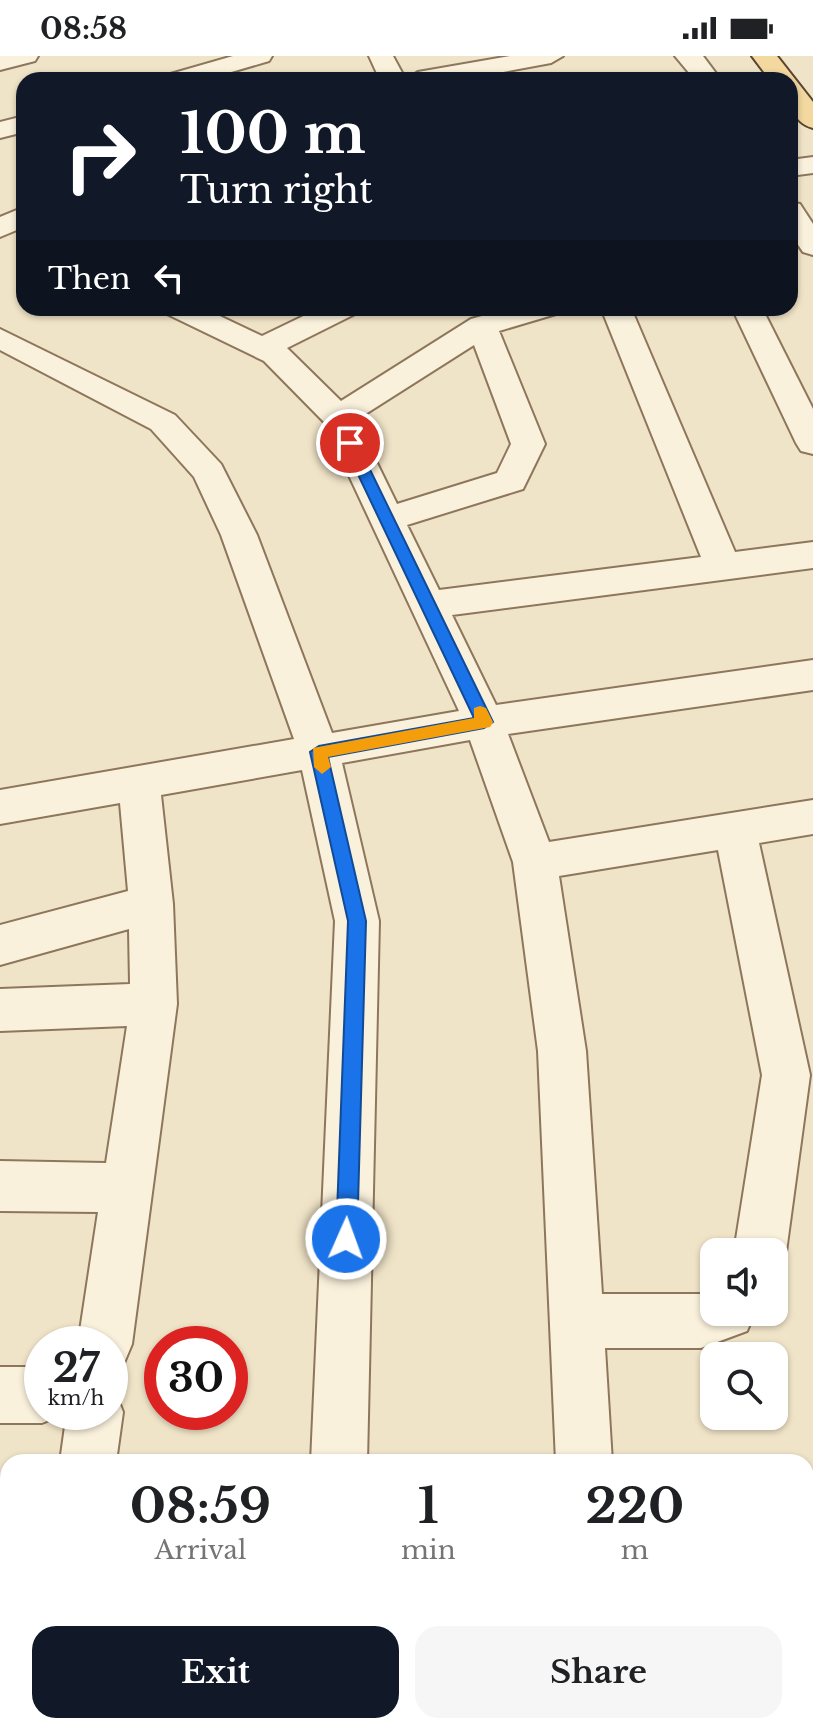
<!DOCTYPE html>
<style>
:root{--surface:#fff;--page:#f6f6f6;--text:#202124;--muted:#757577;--accent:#111827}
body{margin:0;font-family:"Libre Baskerville",serif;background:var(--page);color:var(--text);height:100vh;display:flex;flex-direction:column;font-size:30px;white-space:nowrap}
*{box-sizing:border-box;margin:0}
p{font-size:26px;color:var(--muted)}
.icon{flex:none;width:44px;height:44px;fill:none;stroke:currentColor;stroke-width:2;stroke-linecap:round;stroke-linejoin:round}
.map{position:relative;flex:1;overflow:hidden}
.side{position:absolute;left:0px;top:1398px;width:814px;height:280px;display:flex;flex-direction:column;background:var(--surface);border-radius:24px 24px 0 0;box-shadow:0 2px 6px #0004}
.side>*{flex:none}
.hud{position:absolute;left:16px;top:16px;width:782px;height:244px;border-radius:24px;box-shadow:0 2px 6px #0004;background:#111827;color:#fff;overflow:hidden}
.buttons{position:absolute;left:700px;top:1182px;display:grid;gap:16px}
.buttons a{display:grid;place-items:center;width:88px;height:88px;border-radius:16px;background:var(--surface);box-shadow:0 2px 6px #0004;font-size:40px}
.speed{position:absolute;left:24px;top:1270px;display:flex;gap:16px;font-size:40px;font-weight:700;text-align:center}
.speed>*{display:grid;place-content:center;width:104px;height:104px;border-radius:50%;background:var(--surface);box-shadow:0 2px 6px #0004;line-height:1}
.speed small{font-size:20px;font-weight:400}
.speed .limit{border:12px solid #d22;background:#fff;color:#111}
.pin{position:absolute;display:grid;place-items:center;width:68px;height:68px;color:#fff;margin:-34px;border:4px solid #fff;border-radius:50%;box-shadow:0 2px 8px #0007}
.me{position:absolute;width:88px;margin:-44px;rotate:2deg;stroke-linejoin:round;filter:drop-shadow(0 0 6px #0008)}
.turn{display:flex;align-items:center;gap:28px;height:168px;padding:0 32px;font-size:36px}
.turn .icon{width:104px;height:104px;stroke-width:2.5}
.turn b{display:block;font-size:56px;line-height:68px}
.then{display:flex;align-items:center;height:76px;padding:0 32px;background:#0003;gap:16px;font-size:30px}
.eta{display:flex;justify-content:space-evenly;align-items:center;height:136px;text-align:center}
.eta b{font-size:48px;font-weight:700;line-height:56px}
.button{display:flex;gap:16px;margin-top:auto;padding:16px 32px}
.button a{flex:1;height:92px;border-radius:24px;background:var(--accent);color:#fff;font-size:32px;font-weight:700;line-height:92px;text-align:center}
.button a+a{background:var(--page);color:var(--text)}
.status{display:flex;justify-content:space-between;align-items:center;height:56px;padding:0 40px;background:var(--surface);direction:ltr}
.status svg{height:22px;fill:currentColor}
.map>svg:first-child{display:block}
</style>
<div class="status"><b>08:58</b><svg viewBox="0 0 49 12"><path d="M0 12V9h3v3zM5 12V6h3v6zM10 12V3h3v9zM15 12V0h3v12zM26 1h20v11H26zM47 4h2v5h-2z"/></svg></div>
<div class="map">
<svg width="813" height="1678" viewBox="0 0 813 1678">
<rect width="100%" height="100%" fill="#f0e4c8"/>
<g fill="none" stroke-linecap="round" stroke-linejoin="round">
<g stroke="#8d765c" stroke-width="4">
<g id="minor">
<path d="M0,0H38L35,5L0,14Z"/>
<path d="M233,0H272L269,5L204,24H163L167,19Z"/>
<path d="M369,0H393L406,24L418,16L510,0H563L551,7L460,24H380Z"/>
<path d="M675,0H703L721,24H695Z"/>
<path d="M24,60V76L0,82V66Z"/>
<path d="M813,101V117L790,120V104Z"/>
<path d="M790,146L800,148L813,168V199L803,196L790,177Z"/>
<path d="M24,151V171L0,181V161Z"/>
<path d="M163,252H203L262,280L320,252H359L355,258L287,292L341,345L471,263L511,252H560L556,258L499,275L545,388L523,433L407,469L439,534L701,501L601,252H631L735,496L813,486V512L452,559L496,649L813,604V634L508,678L549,786L813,744V778L759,787L810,1019L786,1196L778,1214L774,1216V1196H734L762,1019L718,794L559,820L586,995L602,1238H701L714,1234V1256H755L747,1275L701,1292H605L612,1406H556L538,995L513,806L470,684L342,707L379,865L367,1406H311L335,865L302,714L161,739L173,848L177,948L132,1288L124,1307L110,1313V1288H78L98,1156L0,1155V1105L106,1107L127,970L0,975V933L130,928L129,873L0,909V869L128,835L120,747L0,768V734L294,683L221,479L194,421L151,373L0,294V273L175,359L221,408L257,479L332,677L459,655L324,366L264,305L167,258ZM474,289L511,388L497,417L397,448L356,364Z"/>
<path d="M732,252H762L813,353V398L801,395L796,387Z"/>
<path d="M0,1311H42V1356H63L62,1359L42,1367H0Z"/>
<path d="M110,1334L115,1336L123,1356L116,1406H60L67,1356H110Z"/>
<rect x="806" y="1473" width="7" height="60"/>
<rect x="0" y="1579" width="8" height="62"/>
<rect x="299" y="1670" width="64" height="8"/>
<rect x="568" y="1670" width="64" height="8"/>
</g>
</g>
<g stroke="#5b4430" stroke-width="4">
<path id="major" d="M752,0H777L813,46V72C790,66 790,44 790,24H770Z"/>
</g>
<use href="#minor" fill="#faf1dc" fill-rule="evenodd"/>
<use href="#major" fill="#f3d9a0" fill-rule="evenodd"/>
</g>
<path fill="#1a73e8" stroke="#114b97" stroke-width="2" d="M350,382L357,387L493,666L484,672L328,701L366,865L357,1183L354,1191L346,1194L339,1191L336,1183L348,865L310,696L319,690L474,662L343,387Z"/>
<path fill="#f59e0b" d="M480,650L486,652L493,666L490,671L328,701L331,711L322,718L314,711L313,692L474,662V652Z"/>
</svg>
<div class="buttons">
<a><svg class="icon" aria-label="sound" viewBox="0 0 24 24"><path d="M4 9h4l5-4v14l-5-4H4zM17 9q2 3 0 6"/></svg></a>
<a><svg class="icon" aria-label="search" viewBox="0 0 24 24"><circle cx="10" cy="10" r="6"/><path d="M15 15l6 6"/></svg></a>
</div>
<div class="speed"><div>27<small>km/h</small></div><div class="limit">30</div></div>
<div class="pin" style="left:350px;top:387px;background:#d93025"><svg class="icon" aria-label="arrive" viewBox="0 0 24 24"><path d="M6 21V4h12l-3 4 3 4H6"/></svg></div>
<svg class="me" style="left:346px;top:1183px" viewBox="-20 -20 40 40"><circle r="17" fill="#1a73e8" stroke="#fff" stroke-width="3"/><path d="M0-11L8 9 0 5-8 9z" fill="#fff"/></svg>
<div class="hud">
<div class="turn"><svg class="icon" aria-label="right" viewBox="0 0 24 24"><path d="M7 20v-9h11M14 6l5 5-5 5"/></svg><div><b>100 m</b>Turn right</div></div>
<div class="then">Then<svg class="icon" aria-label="left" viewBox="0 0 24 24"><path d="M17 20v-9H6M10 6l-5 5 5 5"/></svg></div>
</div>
<section class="side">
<div class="eta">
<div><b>08:59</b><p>Arrival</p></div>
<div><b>1</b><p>min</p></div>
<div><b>220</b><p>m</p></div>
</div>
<div class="button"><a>Exit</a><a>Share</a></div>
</section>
</div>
